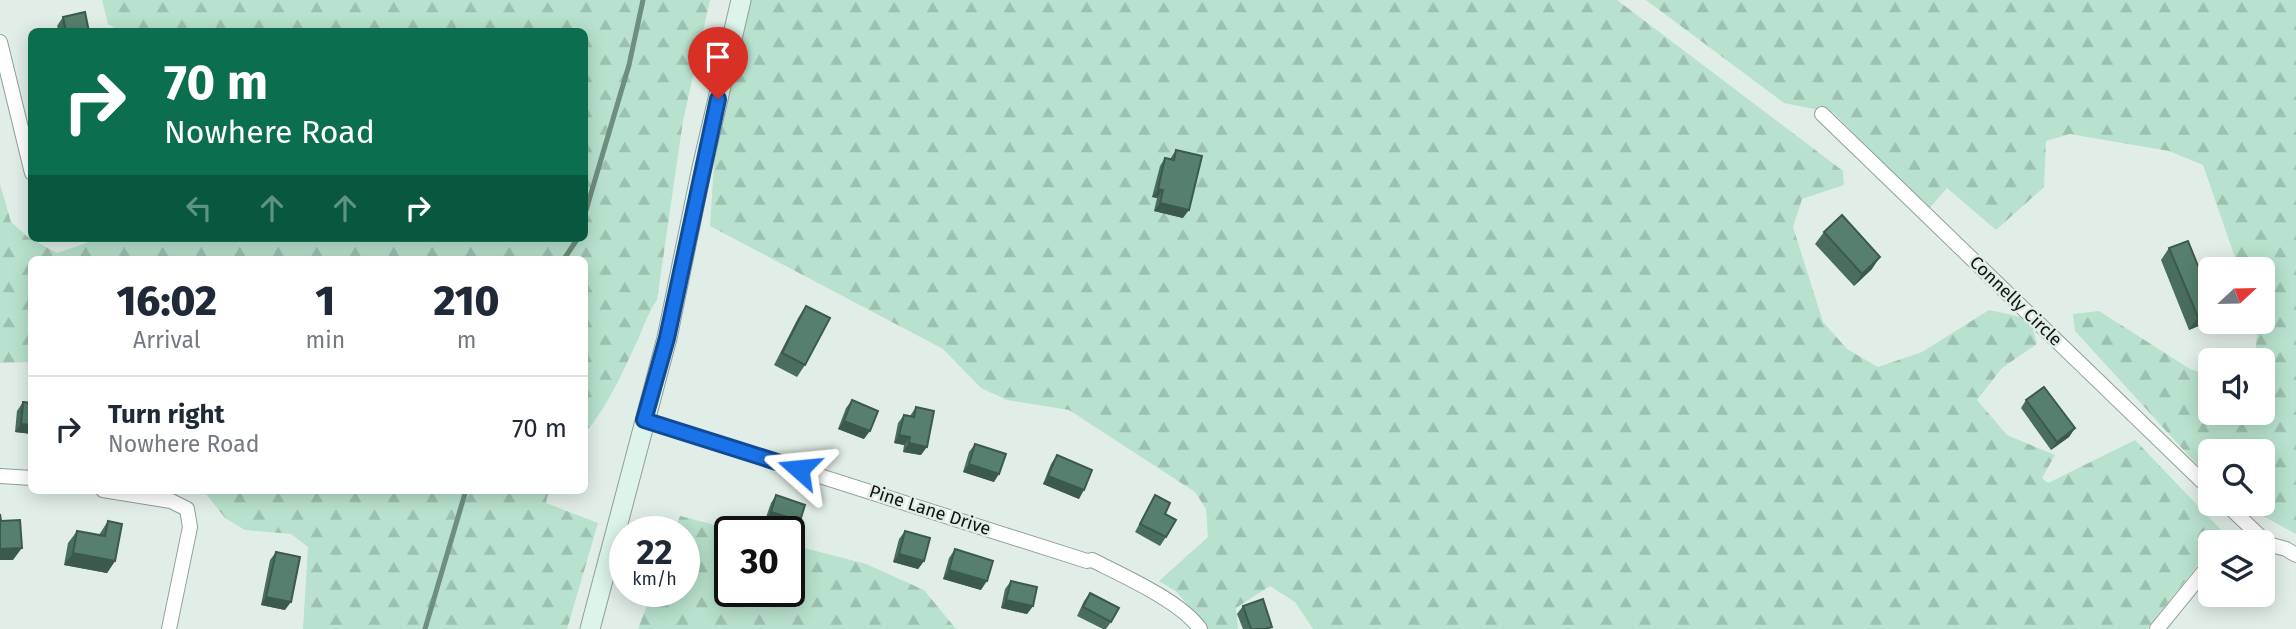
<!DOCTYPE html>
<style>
:root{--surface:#fff;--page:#f6f6f7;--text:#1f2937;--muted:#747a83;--line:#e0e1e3}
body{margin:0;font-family:"Fira Sans",sans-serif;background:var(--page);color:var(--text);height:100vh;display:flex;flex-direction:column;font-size:26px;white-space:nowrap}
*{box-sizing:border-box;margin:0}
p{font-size:23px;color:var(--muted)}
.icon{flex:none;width:38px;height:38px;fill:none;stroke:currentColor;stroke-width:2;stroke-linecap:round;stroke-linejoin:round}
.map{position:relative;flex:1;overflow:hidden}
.side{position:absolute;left:28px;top:256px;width:560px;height:238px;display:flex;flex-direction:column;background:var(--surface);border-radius:10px;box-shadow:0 4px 18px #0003}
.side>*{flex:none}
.banner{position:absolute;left:28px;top:28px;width:560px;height:214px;border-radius:10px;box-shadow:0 4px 18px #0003;background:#0b6e4f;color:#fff;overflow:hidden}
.needle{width:46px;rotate:68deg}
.fabs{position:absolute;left:2198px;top:257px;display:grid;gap:14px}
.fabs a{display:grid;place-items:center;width:77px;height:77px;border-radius:10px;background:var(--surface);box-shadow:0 4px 18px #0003;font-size:35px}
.speed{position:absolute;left:609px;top:516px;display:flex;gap:14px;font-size:35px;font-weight:700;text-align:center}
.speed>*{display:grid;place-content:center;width:91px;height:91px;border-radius:50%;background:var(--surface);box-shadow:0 4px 18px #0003;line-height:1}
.speed small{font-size:18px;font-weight:400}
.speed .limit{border:4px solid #111;border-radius:10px;background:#fff;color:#111}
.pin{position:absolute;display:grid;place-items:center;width:60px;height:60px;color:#fff;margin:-72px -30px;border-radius:50% 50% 50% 0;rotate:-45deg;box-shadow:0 0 7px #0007}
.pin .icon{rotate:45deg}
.me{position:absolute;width:77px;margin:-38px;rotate:288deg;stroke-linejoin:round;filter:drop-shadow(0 0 5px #0008)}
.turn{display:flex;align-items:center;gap:24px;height:147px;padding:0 21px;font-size:32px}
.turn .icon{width:91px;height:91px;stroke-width:2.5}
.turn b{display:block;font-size:49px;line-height:60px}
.lanes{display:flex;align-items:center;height:66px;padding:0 21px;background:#0003;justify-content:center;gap:35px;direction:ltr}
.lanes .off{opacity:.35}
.eta{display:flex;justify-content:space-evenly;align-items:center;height:119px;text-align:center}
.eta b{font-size:42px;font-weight:800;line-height:49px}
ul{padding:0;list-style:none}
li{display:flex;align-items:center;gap:21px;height:105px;padding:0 21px;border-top:2px solid var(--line)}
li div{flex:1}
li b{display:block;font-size:26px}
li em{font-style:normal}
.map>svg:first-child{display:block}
</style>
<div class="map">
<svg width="2296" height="629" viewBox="0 0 2296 629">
<defs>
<pattern id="forest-firs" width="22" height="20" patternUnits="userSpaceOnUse" patternTransform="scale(1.75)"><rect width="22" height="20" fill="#b8e2cd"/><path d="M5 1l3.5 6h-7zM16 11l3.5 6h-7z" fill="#9dc1af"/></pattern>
</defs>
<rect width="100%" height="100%" fill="#e1eee7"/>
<g fill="url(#forest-firs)">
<path d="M102,0H710L683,121L657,300C647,314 643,329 636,344C621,375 608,406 585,433L584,259H32L31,362L0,363V184L11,222L28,237L57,253L101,238H584V32L121,31L108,24Z"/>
<path d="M748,0H1617L1843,171L1844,185L1802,199L1793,227L1823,322L1847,349L1878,367L1922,352L1989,310L2030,319L2037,344L2002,368L1977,400L2007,435L2055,455L2042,478L2048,483L2135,440L2224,533L2216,542H2210V550L2147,629H1313L1295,602L1270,586L1236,608L1238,629H1207L1177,592L1159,581L1208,537L1206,509L1195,492L1069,410L1007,400L981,388L943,349L710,226L715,148Z"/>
<path d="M1646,0H2296V534L2241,504H2263V452H2210V479L2075,331L2073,314L2099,311L2190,369L2210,376V413H2263V360H2255L2258,322H2263V270L2239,269L2203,165L2169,151L2070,134L2046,141L2044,187L1996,230L1947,188L1928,210L1834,113L1784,103Z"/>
<path d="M203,490H549L546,503L598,523L567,629H303L308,547L291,534L245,530L225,518Z"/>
<path d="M680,516L742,532H730V592H789V544L866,564L924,590L956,629H638L652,592H684V532H674Z"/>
</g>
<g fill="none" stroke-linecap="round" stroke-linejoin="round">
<g stroke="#6e8e7e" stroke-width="5">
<path d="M584,217L629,65L643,0"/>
<path d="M564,259L578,238"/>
<path d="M425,629L466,490"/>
</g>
<g stroke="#929e98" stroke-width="16">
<g id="street">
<path d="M0,42L32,173"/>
<path d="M1822,114L2210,489"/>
<path d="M644,420L1087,561L1092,560C1122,575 1182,602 1200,629"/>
<path d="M0,476L32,478"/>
<path d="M103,490L171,501L187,509L190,527L169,629"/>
<path d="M2226,504L2268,544L2286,549L2296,555"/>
<path d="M2157,629L2210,564"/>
</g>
</g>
<g stroke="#929e98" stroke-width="21">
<path id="secondary" d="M590,629L667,338L701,172L741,0"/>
</g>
<use href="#street" stroke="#fff" stroke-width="14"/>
<use href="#secondary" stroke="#dcf4e9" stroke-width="19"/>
</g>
<g fill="#4a6e5e">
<path d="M63,17L89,32H59L57,26Z"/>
<path d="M1176,150L1183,218L1154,211L1157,198L1152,197L1160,166L1165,158L1170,159Z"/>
<path d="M1824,232L1872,269L1854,286L1815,244Z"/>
<path d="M2169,248L2208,322L2189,330L2161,260Z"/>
<path d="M806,306L805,365L797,377L774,365L798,318Z"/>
<path d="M852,400L864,439L838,429L846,408Z"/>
<path d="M2026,400L2075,428L2069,437L2051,450L2021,408Z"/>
<path d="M23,402L32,403V434L15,432L17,411Z"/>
<path d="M916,407L921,455L903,452L904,445L894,443L898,423L904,415L910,416Z"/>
<path d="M975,444L994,482L963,472L969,452Z"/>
<path d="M1057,455L1079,499L1043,484L1051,464Z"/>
<path d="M776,495L800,521L794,529L765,520L771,503Z"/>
<path d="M1155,495L1165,514L1166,537L1160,546L1135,532L1150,504Z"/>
<path d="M108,521L115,561L107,573L64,565L68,543L77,531L99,535Z"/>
<path d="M905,531L924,561L918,569L893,562L899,539Z"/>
<path d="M955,549L981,590L943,579L949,558Z"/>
<path d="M276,552L285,610L261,605L270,560Z"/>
<path d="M1011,581L1033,606L1027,614L1001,608L1005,589Z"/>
<path d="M1090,593L1111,622L1106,629H1103L1077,616L1084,601Z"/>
<path d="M1243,606L1271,629H1243L1237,614Z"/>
</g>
<g fill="#3c5a4c">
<path d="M1158,189L1163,190L1157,198L1152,197Z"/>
<path d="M1160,203L1189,210L1183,218L1154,211Z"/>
<path d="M1880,257L1872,269L1854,286L1862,274Z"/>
<path d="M2210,312V318L2208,322L2189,330L2198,317Z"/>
<path d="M844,421L870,431L864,439L838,429Z"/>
<path d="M21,424L32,425V434L15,432Z"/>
<path d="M2075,428L2069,437L2051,450L2057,442Z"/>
<path d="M899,435L910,437L904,445L894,443Z"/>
<path d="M909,443L927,447L921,455L903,452Z"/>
<path d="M969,464L999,474L994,482L963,472Z"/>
<path d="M1048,476L1084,490L1079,499L1043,484Z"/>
<path d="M771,512L800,521L794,529L765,520Z"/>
<path d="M22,548L13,560H0V549Z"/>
<path d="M73,553L115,561L107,573L64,565Z"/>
<path d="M899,554L924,561L918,569L893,562Z"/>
<path d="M949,570L987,581L981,590L943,579Z"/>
<path d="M266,597L291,602L285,610L261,605Z"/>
<path d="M1006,600L1033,606L1027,614L1001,608Z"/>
</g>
<g fill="#56806d" stroke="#3c5a4c" stroke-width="2">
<path d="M85,12L89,32H66L63,17Z"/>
<path d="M1176,150L1202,156L1189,210L1160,203L1163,190L1158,189L1165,158L1174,160Z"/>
<path d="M1842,215L1880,257L1862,274L1824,232Z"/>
<path d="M2188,241L2210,296V312L2198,317L2169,248Z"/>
<path d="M806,306L830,318L805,365L782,353Z"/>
<path d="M2044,387L2075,428L2057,442L2026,400Z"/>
<path d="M852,400L878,411L870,431L844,421Z"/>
<path d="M23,402L32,403V425L21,424Z"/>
<path d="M916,407L934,411L927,447L909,443L910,437L899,435L904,415L914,417Z"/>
<path d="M975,444L1006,454L999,474L969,464Z"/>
<path d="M1057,455L1092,470L1084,490L1048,476Z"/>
<path d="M776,495L805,505L800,521L771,512Z"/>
<path d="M1155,495L1170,503L1165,514L1176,520L1166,537L1140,524Z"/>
<path d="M0,514L1,521L20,520L22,548L0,549Z"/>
<path d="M108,521L122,524L115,561L73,553L77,531L105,536Z"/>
<path d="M905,531L930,538L924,561L899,554Z"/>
<path d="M955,549L993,561L987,581L949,570Z"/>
<path d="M276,552L300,557L291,602L266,597Z"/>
<path d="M1011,581L1037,587L1033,606L1006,600Z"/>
<path d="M1090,593L1119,608L1111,622L1083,607Z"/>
<path d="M1263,599L1272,627L1265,629H1251L1243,606Z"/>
</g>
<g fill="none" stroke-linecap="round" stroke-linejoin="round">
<g stroke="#114b97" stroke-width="18">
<path id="route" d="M718,99L667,338L644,420L799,469"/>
</g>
<use href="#route" stroke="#1a73e8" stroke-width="12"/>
</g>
<g text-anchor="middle" stroke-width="5" stroke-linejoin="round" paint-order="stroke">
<g font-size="18" fill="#101412" stroke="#e1eee7">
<text transform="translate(2016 301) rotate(44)" y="6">Connelly Circle</text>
<text transform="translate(930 510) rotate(18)" y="6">Pine Lane Drive</text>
</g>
</g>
</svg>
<div class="fabs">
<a><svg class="needle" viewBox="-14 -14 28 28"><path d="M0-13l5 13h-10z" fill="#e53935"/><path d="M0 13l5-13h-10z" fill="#747a83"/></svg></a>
<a><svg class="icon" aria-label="sound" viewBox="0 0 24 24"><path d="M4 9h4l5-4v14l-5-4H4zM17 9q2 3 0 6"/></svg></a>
<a><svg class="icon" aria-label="search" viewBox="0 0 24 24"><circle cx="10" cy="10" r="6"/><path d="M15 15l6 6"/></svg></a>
<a><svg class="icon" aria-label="layers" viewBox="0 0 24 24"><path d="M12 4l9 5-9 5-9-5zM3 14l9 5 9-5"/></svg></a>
</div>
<div class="speed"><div>22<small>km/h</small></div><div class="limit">30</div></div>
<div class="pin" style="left:718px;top:99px;background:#d93025"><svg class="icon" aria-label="arrive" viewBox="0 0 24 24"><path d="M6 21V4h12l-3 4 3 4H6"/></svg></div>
<svg class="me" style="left:799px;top:469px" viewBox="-20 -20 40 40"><path d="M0-17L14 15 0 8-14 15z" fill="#1a73e8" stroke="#fff" stroke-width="4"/></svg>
<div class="banner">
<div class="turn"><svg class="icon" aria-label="right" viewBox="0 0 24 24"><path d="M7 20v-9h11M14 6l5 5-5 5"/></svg><div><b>70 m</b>Nowhere Road</div></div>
<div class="lanes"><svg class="icon off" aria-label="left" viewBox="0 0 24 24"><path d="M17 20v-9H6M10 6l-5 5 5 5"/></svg><svg class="icon off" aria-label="ahead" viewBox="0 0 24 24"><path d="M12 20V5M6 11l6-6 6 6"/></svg><svg class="icon off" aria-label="ahead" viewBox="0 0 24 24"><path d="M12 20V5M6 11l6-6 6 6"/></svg><svg class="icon" aria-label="right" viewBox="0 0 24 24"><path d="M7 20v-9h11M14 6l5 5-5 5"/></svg></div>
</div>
<section class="side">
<div class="eta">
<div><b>16:02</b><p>Arrival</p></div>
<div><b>1</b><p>min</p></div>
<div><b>210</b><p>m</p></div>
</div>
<ul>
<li><svg class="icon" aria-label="right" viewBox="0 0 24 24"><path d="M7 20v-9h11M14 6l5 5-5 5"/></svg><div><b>Turn right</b><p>Nowhere Road</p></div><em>70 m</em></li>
</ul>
</section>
</div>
